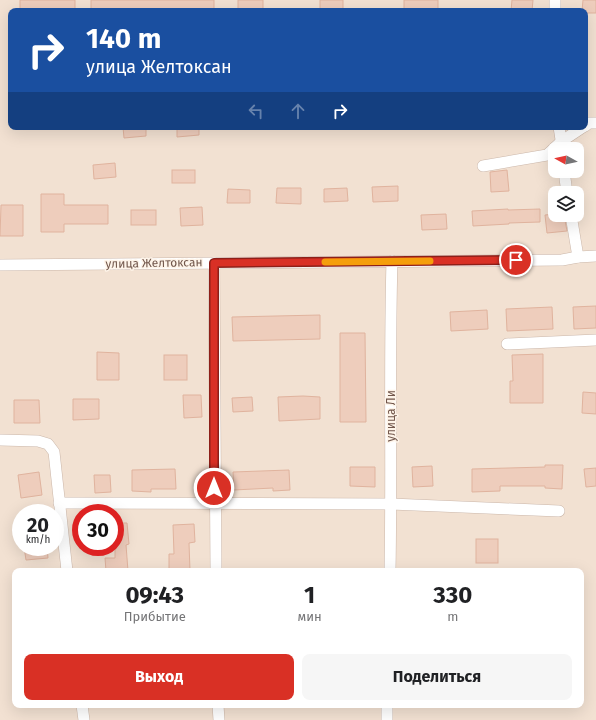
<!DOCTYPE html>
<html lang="ru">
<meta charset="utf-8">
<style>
:root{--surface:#fff;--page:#f6f6f6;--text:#202124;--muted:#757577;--accent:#d93025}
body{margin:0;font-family:"Fira Sans",sans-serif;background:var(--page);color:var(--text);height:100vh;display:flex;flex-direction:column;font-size:15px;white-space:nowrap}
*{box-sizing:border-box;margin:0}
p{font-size:13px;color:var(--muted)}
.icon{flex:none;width:22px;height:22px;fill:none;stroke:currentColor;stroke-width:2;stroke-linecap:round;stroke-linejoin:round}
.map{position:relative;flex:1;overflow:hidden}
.side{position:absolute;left:12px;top:568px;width:572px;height:140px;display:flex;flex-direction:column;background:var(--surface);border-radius:8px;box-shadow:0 4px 16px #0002}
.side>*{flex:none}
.banner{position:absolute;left:8px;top:8px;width:580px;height:122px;border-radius:8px;box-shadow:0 4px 16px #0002;background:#1a4fa0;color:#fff;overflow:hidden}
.needle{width:26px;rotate:278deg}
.controls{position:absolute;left:548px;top:142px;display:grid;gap:8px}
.controls a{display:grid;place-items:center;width:36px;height:36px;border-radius:8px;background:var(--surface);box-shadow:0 4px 16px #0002;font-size:20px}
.speed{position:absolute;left:12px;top:504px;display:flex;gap:8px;font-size:20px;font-weight:700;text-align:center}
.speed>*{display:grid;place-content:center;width:52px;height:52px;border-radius:50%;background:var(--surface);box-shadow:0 4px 16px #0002;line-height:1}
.speed small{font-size:10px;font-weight:400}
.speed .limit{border:6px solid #d22;background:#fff;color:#111}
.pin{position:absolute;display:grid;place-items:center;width:34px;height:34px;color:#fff;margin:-17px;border:2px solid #fff;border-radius:50%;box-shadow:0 1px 4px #0007}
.me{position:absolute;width:44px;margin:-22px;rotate:0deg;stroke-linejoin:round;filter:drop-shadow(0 0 3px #0008)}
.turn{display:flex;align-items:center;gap:14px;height:84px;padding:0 12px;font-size:18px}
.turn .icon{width:52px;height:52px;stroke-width:2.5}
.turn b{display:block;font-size:28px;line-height:34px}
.lanes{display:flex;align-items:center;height:38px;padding:0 12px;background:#0003;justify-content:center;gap:20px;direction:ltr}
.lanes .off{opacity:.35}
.eta{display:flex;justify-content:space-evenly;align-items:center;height:68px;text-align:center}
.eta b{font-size:24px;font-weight:700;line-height:28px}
.primary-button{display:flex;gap:8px;margin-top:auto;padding:8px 12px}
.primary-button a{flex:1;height:46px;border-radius:8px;background:var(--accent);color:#fff;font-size:16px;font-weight:700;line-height:46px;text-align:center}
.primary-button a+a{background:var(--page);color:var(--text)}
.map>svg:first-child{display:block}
</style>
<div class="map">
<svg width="596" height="720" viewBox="0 0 596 720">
<rect width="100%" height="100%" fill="#fbf0e3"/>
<path fill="#f2e1d2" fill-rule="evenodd" d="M0,0H596V720H0ZM11,11H585V127H11ZM555,149H577V171H555ZM555,193H577V215H555ZM21,513H55V547H21ZM81,513H115V547H81ZM15,571H581V705H15Z"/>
<g fill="#eecdbc" stroke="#e0b39e">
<path d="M20,0H75V10L20,11Z"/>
<path d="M91,0H214V9L91,10Z"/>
<rect x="238" y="0" width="25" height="11"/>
<path d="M320,0H343V9L320,10Z"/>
<path d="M404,0H438V11L404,10Z"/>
<path d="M512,0H533L532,11H511Z"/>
<path d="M583,0H596V13H585V11H582Z"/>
<path d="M123,127H146V136L124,138Z"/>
<path d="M177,127H199V135L177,137Z"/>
<path d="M115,163L116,177L94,179L93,165Z"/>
<rect x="172" y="170" width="23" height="13"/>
<path d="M507,170L509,191L491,192L490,172Z"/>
<path d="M398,186V201L373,202L372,187Z"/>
<path d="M277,188H301V204L276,203Z"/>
<path d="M347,188L348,201L324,202V189Z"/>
<path d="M228,189L250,190V203H227Z"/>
<path d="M41,194H64V205H108V224H64V232H41Z"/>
<path d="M1,205H23V236H0Z"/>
<path d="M202,207L203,225L181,226L180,208Z"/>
<path d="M508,209V210L540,209V222L509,223V224L473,226L472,211Z"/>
<rect x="131" y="210" width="25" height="15"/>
<path d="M446,214L447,229L422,230L421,215Z"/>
<path d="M555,214V215H564L567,231L547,233L545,215Z"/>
<path d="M596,306V328L574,329L573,307Z"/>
<path d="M552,307L553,329L507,331L506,309Z"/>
<path d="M487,310L488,329L451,331L450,312Z"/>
<path d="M320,315V339L233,341L232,317Z"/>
<path d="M340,333H365L366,422H340Z"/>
<path d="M97,352L119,353V380H97Z"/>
<path d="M543,354V403H510V381H513L512,355Z"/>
<rect x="164" y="355" width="23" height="25"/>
<path d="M583,392L596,393V414L582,413Z"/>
<path d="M183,395H201L202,417L184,418Z"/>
<path d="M303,396L320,397V419L279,421L278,397Z"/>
<path d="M252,397L253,411L233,412L232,398Z"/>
<path d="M73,399H99V419L73,420Z"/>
<path d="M14,400H39L40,423H14Z"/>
<path d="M545,465H563L562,489L545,488V486H500V491L472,492V469L545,467Z"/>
<path d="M432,466L433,486L413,487L412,467Z"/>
<path d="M350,467H375V487L350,486Z"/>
<path d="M596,468V486L586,487L584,469Z"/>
<path d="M175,469L176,489H151V492L132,491V470Z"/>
<path d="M289,470L290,490L273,491V488L234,490L233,472Z"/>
<path d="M39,472L42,495L21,498L18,475Z"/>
<path d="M94,475H110L111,492L95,493Z"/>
<path d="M115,523H127L129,544L126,545L128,571H106L105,558H115Z"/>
<path d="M194,524L195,542L189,543L190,571H169V554H174L173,525Z"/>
<rect x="476" y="539" width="22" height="24"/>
<path d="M24,547H47L48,558L26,560Z"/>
</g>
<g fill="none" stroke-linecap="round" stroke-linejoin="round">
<g stroke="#cbb7aa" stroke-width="12">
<g id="minor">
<path d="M555,11V0"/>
<path d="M585,126L589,123H596"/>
<path d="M559,127L562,146"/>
<path d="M483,166L547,155L562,141L583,127"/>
<path d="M564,171L567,193"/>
<path d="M571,215L578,257"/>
<path d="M214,263L216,571"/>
<path d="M0,265L562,260L578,257L596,256"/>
<path d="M507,344L596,340"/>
<path d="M0,440L38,441L48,444L54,452L67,571"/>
<path d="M59,503L391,504L559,511"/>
<path d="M390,571C392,468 389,364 392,261"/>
<path d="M82,705L84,720"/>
<path d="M218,705L219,720"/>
<path d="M387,720V705"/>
</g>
</g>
<use href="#minor" stroke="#fff" stroke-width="11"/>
</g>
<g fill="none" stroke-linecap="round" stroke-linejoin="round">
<g stroke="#8d1f18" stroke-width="10">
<path id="route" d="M214,488V263L516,260"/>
</g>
<use href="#route" stroke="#d93025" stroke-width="7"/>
<path stroke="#f59e0b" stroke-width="7" d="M325,262L430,261"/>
</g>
<g text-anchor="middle" stroke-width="3" stroke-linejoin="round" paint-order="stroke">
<g font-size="12" fill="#71564b" stroke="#fef4e9">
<text transform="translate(154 263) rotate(-1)" y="4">улица Желтоксан</text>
<text transform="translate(391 416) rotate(-90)" y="4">улица Ли</text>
</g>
</g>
</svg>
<div class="controls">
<a><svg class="needle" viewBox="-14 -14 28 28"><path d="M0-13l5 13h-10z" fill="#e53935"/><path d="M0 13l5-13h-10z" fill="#757577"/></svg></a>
<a><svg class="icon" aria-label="layers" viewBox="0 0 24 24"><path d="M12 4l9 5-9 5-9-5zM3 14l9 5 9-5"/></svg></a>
</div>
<div class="speed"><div>20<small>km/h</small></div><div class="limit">30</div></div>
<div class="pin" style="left:516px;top:260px;background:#d93025"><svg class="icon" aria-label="arrive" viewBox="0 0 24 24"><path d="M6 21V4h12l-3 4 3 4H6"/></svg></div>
<svg class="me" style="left:214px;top:488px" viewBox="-20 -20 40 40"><circle r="17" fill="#d93025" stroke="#fff" stroke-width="3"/><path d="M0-11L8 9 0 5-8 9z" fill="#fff"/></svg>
<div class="banner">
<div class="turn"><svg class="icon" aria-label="right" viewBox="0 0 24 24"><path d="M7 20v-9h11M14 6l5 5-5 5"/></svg><div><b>140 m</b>улица Желтоксан</div></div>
<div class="lanes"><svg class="icon off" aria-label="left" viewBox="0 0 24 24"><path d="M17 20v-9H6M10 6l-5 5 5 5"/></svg><svg class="icon off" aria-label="ahead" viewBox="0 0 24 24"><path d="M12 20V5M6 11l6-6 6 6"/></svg><svg class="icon" aria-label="right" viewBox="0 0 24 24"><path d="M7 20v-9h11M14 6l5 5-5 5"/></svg></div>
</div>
<section class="side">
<div class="eta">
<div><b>09:43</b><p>Прибытие</p></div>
<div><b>1</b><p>мин</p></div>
<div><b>330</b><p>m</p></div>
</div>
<div class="primary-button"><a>Выход</a><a>Поделиться</a></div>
</section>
</div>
